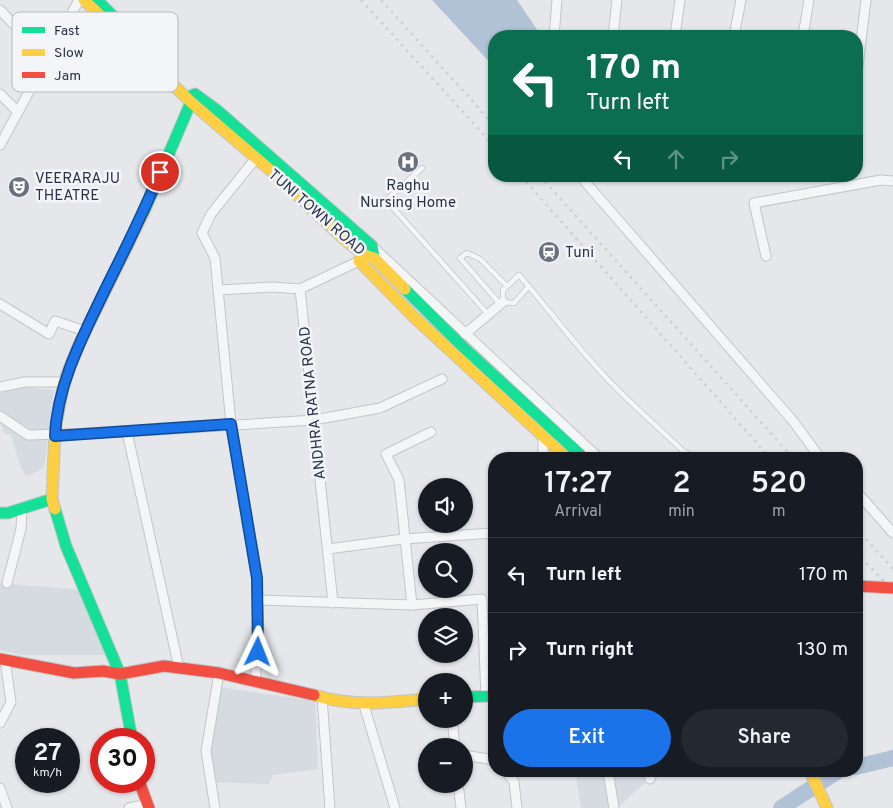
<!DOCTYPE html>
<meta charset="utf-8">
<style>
:root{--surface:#171b24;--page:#242831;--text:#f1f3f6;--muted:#9ea1a6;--line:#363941;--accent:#1a73e8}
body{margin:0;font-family:Overpass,sans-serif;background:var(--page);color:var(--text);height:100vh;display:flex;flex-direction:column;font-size:19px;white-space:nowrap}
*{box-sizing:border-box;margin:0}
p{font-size:16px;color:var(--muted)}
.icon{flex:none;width:28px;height:28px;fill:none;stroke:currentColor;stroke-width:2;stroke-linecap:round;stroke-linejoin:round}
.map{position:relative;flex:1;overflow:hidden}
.side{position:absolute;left:488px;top:452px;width:375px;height:325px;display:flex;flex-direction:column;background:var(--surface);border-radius:20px;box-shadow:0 1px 4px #0004}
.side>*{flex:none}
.banner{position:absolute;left:488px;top:30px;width:375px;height:152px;border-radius:20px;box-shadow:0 1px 4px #0004;background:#0b6e4f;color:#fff;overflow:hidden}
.tools{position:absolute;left:418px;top:478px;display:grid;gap:10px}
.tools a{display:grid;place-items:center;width:55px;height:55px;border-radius:50%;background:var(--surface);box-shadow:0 1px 4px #0004;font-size:25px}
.speed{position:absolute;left:15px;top:728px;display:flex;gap:10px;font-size:25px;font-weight:700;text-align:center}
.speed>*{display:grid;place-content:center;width:65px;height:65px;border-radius:50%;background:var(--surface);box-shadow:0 1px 4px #0004;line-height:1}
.speed small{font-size:12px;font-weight:400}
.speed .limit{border:8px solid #d22;background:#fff;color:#111}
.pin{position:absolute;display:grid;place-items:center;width:42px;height:42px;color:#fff;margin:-21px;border:2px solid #fff;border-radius:50%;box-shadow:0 1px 5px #0007}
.me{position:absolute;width:55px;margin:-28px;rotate:2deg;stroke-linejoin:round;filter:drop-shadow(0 0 4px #0008)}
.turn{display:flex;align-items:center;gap:18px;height:105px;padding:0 15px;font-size:22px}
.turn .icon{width:65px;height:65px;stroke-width:2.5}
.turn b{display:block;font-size:35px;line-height:42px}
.lanes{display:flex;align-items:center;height:48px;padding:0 15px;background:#0003;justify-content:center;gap:25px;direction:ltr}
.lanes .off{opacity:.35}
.eta{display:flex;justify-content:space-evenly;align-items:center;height:85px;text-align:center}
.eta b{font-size:30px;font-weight:600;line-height:35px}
.primary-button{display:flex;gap:10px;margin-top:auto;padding:10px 15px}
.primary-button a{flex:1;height:58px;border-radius:30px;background:var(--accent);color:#fff;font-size:20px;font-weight:600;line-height:58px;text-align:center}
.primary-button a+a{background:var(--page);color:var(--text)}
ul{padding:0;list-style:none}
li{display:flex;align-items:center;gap:15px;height:75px;padding:0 15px;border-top:1px solid var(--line)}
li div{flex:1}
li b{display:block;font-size:19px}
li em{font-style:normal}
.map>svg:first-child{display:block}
</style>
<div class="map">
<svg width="893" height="808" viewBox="0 0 893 808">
<rect width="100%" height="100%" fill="#e5e7ea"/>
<g fill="#d6dae1">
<path d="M25,387L54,390L44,468L26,477L19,462L11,434H5L0,423V392Z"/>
<path d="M0,583L81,590L109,655H22L0,650Z"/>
<path d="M218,687L315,701L318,769L273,775L269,784L210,782L211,740Z"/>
<path d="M575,771H658L617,808H581Z"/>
</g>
<path fill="#b1c2d7" d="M432,0H517L538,31L535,36H494V67Z"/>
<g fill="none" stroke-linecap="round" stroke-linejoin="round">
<g stroke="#b1c2d7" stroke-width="16">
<path d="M856,767L893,758"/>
<path d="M781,808L838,771"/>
</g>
<g stroke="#c3c5c8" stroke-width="6">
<g id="lane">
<path d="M422,168L386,200L488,314"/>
<path d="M529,286L514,303L503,302V290L519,275C546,306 571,340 600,371C625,399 655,424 682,450L695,459"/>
<path d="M500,304L460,258L467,253L480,259L507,286"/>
</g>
</g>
<g stroke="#c3c5c8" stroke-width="11">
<g id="street">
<path d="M0,10L47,59"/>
<path d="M554,36L557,0"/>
<path d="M613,36L617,0"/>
<path d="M675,36L680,0"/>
<path d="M734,36L741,0"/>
<path d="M803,36L809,0"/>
<path d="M856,82L866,0"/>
<path d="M0,94L18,112"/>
<path d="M0,145L79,0"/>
<path d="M580,176L793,421L821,459"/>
<path d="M766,256L754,203L881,180L893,181"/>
<path d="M219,290L272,287L300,289"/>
<path d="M0,304L49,334L55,321L85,331"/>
<path d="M465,334L503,302"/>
<path d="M0,387L25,382H64"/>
<path d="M0,416L28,435L127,432L314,420L380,408L442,379"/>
<path d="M127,432L179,668"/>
<path d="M543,459V436"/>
<path d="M856,491L893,533"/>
<path d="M328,549L403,539L494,533"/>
<path d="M7,583L21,529L22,509"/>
<path d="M258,600L412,605L399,480L386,454L431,432"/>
<path d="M333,603L300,289L359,261L372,246L600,459"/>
<path d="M412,605L482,599L486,697"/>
<path d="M255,682L259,638L257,578L231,424L215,258L202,233L211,214L256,158"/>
<path d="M322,697L330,808"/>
<path d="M363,702L395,808"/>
<path d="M452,719L455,746"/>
<path d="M0,723L11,702L5,660"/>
<path d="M464,755L494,760"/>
<path d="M506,771L514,782L517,808"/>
<path d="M608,771L614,808"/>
<path d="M650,779L653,771"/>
<path d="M458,784L461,808"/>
<path d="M0,788L7,808"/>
<path d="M129,808L148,804"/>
<path d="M215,808L206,751L219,673"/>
</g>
</g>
<g stroke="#c3c5c8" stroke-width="13">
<g id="fast">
<path d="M97,0L113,16"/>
<path d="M198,96V102H191L190,96L195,94L218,111L372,246L374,258"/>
<path d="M143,214L191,102"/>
<path d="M405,289L462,346L585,459"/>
<path d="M55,509L66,546L120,674L132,739"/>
<path d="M0,513H8L52,499"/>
<path d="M464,697L494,696"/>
</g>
</g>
<g stroke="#c3c5c8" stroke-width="13">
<g id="slow">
<path d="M84,0L191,102L276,175L344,239L364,255L374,258L405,289"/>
<path d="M359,261L415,318L568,459"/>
<path d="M55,509L52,499L55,430L64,382L80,342L143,214"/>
<path d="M314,695C351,707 388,703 426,699"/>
<path d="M810,771L827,808"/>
</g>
</g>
<g stroke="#c3c5c8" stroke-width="13">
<g id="jam">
<path d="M0,659L74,673L103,671L120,674L164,666L219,673L314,695"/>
<path d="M139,781L149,808"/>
</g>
</g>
<use href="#lane" stroke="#f4f5f7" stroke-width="4.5"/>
<use href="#street" stroke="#f4f5f7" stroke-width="9"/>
<use href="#fast" stroke="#16e098" stroke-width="11"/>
<use href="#slow" stroke="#ffcf43" stroke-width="11"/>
<use href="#jam" stroke="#f24e42" stroke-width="11"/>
<g stroke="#cecfd2" stroke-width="2.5" stroke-dasharray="2.5 5" stroke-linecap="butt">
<path d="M361,0L494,146"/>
<path d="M381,0L494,125"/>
<path d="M521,176L771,459"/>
<path d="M540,176L794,459"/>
<path d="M856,528L893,569"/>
<path d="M856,552L893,591"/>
</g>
<g stroke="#c3c5c8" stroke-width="13" stroke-linecap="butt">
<path id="jam-bridge" d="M856,586L893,588"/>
</g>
<use href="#jam-bridge" stroke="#f24e42" stroke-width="11"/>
</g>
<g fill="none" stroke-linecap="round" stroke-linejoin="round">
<g stroke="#114b97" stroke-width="12">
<path id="route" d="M160,172C143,215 122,255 102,296C81,340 57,386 55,436L231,424L257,578L258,652"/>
</g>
<use href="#route" stroke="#1a73e8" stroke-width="9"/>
</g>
<defs>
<g id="hospital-disc" transform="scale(1.125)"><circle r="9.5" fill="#6b7180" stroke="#f3f5f9"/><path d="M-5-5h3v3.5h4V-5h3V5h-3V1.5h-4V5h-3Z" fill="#fff"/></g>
<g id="theatre-disc" transform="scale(1.125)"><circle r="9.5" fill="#6b7180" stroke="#f3f5f9"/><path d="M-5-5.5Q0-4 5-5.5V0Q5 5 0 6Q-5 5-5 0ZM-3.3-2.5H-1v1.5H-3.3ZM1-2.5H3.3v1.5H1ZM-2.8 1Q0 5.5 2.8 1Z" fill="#fff"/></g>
<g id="station-disc" transform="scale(1.125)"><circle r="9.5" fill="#6b7180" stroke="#f3f5f9"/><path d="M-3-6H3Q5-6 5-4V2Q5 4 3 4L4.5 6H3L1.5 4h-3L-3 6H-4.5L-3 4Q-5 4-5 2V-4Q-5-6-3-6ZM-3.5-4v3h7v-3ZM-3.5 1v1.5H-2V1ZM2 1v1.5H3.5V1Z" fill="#fff"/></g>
</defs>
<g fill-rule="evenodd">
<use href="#hospital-disc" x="408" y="162"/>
<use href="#theatre-disc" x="19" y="187"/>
<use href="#station-disc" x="549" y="252"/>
</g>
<g text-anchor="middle" stroke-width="5" stroke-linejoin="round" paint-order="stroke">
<g font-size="15" fill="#293247" stroke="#f3f5f9" text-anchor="start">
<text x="35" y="183">VEERARAJU<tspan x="35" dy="17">THEATRE</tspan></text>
<text x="408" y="190" text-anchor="middle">Raghu<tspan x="408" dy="17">Nursing Home</tspan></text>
<text x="565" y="257">Tuni</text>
</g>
<g font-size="15" fill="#293247" stroke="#f3f5f9">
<text transform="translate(317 212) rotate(41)" y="5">TUNI TOWN ROAD</text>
<text transform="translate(312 403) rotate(-96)" y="5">ANDHRA RATNA ROAD</text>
</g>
</g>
<rect x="12" y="12" width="166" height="80" rx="8" fill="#f3f5f9" stroke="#b6bac4" stroke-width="1"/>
<rect x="22" y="27" width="23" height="6" fill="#16e098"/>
<rect x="22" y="49" width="23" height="7" fill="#ffcf43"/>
<rect x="22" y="72" width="23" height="6" fill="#f24e42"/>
<g font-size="14" fill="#293247">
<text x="54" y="35">Fast</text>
<text x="54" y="57">Slow</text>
<text x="54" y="80">Jam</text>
</g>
</svg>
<div class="tools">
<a><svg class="icon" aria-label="sound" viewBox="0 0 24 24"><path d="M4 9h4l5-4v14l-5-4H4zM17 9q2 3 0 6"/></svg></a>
<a><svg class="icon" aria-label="search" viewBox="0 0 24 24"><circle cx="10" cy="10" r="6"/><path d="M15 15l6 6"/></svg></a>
<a><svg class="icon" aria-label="layers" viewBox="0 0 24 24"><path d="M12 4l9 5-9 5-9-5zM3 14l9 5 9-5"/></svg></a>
<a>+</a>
<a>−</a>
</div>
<div class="speed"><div>27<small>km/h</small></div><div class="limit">30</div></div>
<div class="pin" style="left:160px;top:172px;background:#d93025"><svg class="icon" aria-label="arrive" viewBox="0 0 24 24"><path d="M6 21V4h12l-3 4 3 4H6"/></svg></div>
<svg class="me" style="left:258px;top:652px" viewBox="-20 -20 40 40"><path d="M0-17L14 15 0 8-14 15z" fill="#1a73e8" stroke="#fff" stroke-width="4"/></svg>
<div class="banner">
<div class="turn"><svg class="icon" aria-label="left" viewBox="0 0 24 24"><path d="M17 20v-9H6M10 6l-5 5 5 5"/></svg><div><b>170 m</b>Turn left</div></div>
<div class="lanes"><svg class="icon" aria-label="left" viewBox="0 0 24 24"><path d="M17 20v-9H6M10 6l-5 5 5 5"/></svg><svg class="icon off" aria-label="ahead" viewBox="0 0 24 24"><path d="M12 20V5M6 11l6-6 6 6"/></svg><svg class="icon off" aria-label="right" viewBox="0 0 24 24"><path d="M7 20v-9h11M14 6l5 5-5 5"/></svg></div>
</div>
<section class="side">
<div class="eta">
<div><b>17:27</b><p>Arrival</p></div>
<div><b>2</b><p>min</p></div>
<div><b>520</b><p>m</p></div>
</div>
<ul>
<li><svg class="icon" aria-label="left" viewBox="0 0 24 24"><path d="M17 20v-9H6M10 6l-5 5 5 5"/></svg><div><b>Turn left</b></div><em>170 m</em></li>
<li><svg class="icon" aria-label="right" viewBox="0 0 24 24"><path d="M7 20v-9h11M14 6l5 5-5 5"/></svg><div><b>Turn right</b></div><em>130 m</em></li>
</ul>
<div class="primary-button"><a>Exit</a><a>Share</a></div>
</section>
</div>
